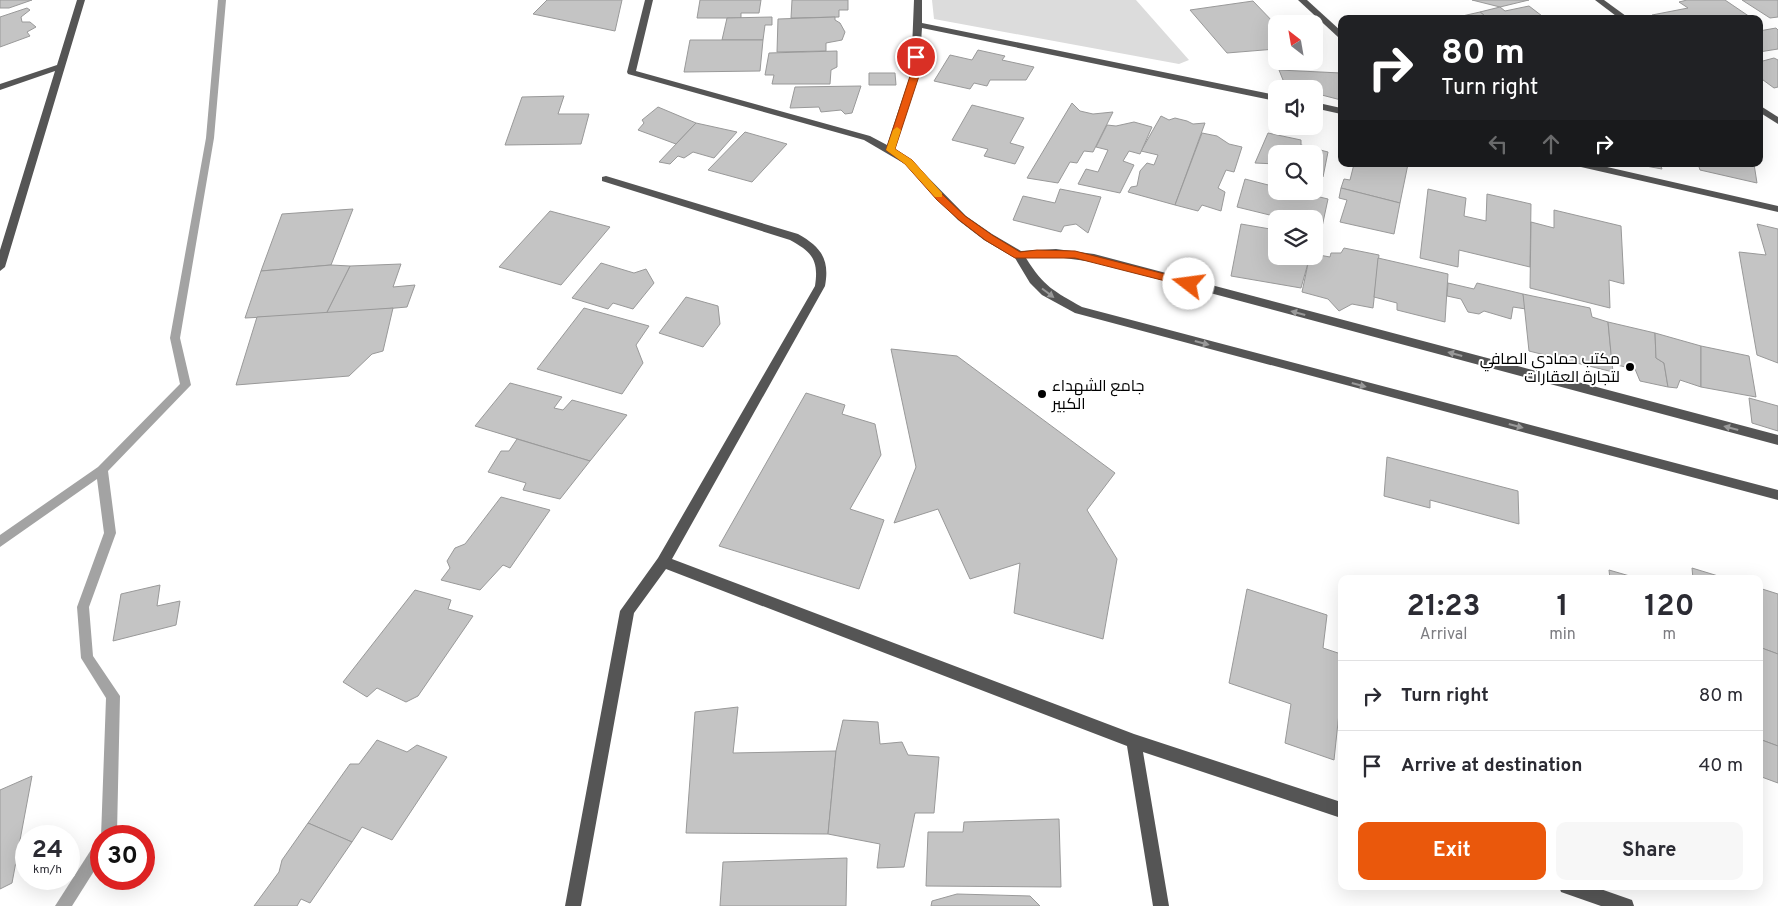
<!DOCTYPE html>
<meta charset="utf-8">
<style>
:root{--surface:#fff;--page:#f7f7f7;--text:#2b2b33;--muted:#7c7c81;--line:#e1e1e2;--accent:#ea580c}
body{margin:0;font-family:Overpass,Cairo,sans-serif;background:var(--page);color:var(--text);height:100vh;display:flex;flex-direction:column;font-size:19px;white-space:nowrap}
*{box-sizing:border-box;margin:0}
p{font-size:16px;color:var(--muted)}
.icon{flex:none;width:28px;height:28px;fill:none;stroke:currentColor;stroke-width:2;stroke-linecap:round;stroke-linejoin:round}
.map{position:relative;flex:1;overflow:hidden}
.details{position:absolute;left:1338px;top:575px;width:425px;height:315px;display:flex;flex-direction:column;background:var(--surface);border-radius:10px;box-shadow:0 5px 20px #0002}
.details>*{flex:none}
.top-card{position:absolute;left:1338px;top:15px;width:425px;height:152px;border-radius:10px;box-shadow:0 5px 20px #0002;background:#202124;color:#fff;overflow:hidden}
.needle{width:32px;rotate:329deg}
.fabs{position:absolute;left:1268px;top:15px;display:grid;gap:10px}
.fabs a{display:grid;place-items:center;width:55px;height:55px;border-radius:10px;background:var(--surface);box-shadow:0 5px 20px #0002;font-size:25px}
.speed{position:absolute;left:15px;top:825px;display:flex;gap:10px;font-size:25px;font-weight:700;text-align:center}
.speed>*{display:grid;place-content:center;width:65px;height:65px;border-radius:50%;background:var(--surface);box-shadow:0 5px 20px #0002;line-height:1}
.speed small{font-size:12px;font-weight:400}
.speed .limit{border:8px solid #d22;background:#fff;color:#111}
.pin{position:absolute;display:grid;place-items:center;width:42px;height:42px;color:#fff;margin:-21px;border:2px solid #fff;border-radius:50%;box-shadow:0 1px 5px #0007}
.me{position:absolute;width:55px;margin:-28px;rotate:285deg;stroke-linejoin:round;filter:drop-shadow(0 0 4px #0008)}
.turn{display:flex;align-items:center;gap:18px;height:105px;padding:0 20px;font-size:22px}
.turn .icon{width:65px;height:65px;stroke-width:2.5}
.turn b{display:block;font-size:35px;line-height:42px}
.lanes{display:flex;align-items:center;height:48px;padding:0 20px;background:#0003;justify-content:center;gap:25px;direction:ltr}
.lanes .off{opacity:.35}
.eta{display:flex;justify-content:space-evenly;align-items:center;height:85px;text-align:center}
.eta b{font-size:30px;font-weight:700;line-height:35px}
.primary-button{display:flex;gap:10px;margin-top:auto;padding:10px 20px}
.primary-button a{flex:1;height:58px;border-radius:10px;background:var(--accent);color:#fff;font-size:20px;font-weight:700;line-height:58px;text-align:center}
.primary-button a+a{background:var(--page);color:var(--text)}
ul{padding:0;list-style:none}
li{display:flex;align-items:center;gap:15px;height:70px;padding:0 20px;border-top:1px solid var(--line)}
li div{flex:1}
li b{display:block;font-size:19px}
li em{font-style:normal}
.map>svg:first-child{display:block}
</style>
<div class="map">
<svg width="1778" height="906" viewBox="0 0 1778 906">
<rect width="100%" height="100%" fill="#fff"/>
<path fill="#dcdcdc" d="M932,0H1136L1189,60L1179,64L934,19Z"/>
<g fill="none" stroke-linecap="round" stroke-linejoin="round">
<g fill="#a3a3a3" fill-rule="evenodd">
<path d="M218,0H226L214,138L180,338L191,385L108,471L116,533L89,607L93,656L120,696L117,833L116,836L101,837L106,698L81,658L77,607L104,533L97,479L0,547V535L98,467L180,384L170,338L206,138Z"/>
<path d="M101,840V860L72,906H55L96,842Z"/>
</g>
</g>
<g fill="#c4c4c4" stroke="#999">
<path d="M0,0H32L9,8H0Z"/>
<path d="M547,0H622L615,31L533,14Z"/>
<path d="M700,0H761L759,13H741V18H697Z"/>
<path d="M792,0H848V10H839V17L791,18Z"/>
<path d="M1472,0H1529L1500,7Z"/>
<path d="M1687,0H1725L1753,19H1657L1652,15L1688,8L1679,2Z"/>
<path d="M1742,0H1778V17L1770,18Z"/>
<path d="M1253,1L1276,25V49L1227,53L1190,10Z"/>
<path d="M1529,6L1546,19H1489L1480,12L1500,7L1505,11Z"/>
<path d="M27,8L30,10L21,17L22,22H30L36,27L27,32L30,36L0,47V17Z"/>
<path d="M1480,12L1489,19H1449Z"/>
<path d="M772,17V25H765L763,40H722L727,18Z"/>
<path d="M835,17V20L840,23L845,32L842,40L826,43V51L777,52L778,19Z"/>
<path d="M1776,28L1778,30V49L1759,52V31Z"/>
<path d="M690,40H763L760,71L684,72Z"/>
<path d="M978,50L1005,56L1002,60L1034,67L1026,80H990L987,86L974,83L970,89L934,81L950,55L972,60Z"/>
<path d="M837,51V67L831,70L830,84H772L774,75H765L769,53Z"/>
<path d="M1774,58L1778,60V87L1774,88L1759,77V62Z"/>
<path d="M1279,70L1341,73V100L1314,93V89H1299L1285,85Z"/>
<path d="M869,73H895L896,85H869Z"/>
<path d="M861,86L852,113L845,114L841,110L821,112L819,107L790,108L795,87Z"/>
<path d="M564,96L558,114H589L581,144L505,145L522,97Z"/>
<path d="M1072,103L1080,111L1093,114L1113,112L1093,152L1084,151L1077,163L1070,162L1058,183L1027,178Z"/>
<path d="M972,105L1024,118L1010,143L1024,147L1015,164L984,156L988,149L952,140Z"/>
<path d="M658,107L696,123L676,144L638,130L644,123L642,120Z"/>
<path d="M1161,116L1169,120L1175,118L1187,121L1193,124L1205,123L1175,205L1128,192L1131,187L1137,186L1140,171L1147,163L1154,165L1158,155L1141,151Z"/>
<path d="M1134,122L1152,127L1140,154L1129,151L1123,161L1134,165L1120,193L1078,184L1086,169L1098,172L1108,150L1096,147L1107,125L1116,126Z"/>
<path d="M696,123L737,132L714,158L693,152L684,158L678,156L670,164L659,162Z"/>
<path d="M745,132L787,144L752,182L708,170Z"/>
<path d="M1202,133L1217,136L1229,144L1242,147L1234,172L1226,170L1218,188L1225,192L1221,211L1202,205L1198,211L1175,205Z"/>
<path d="M1268,133L1301,140V145L1328,152L1323,177L1314,174V154H1276V164L1255,163Z"/>
<path d="M1354,164H1408L1400,203L1341,188L1344,179L1350,180Z"/>
<path d="M1635,164H1660L1662,169Z"/>
<path d="M1698,164H1754L1757,183L1700,170Z"/>
<path d="M1245,179L1276,187V191H1295L1328,199L1322,227L1314,226V219H1286L1237,207Z"/>
<path d="M1341,188L1400,203L1394,234L1340,222L1347,200L1339,198Z"/>
<path d="M1060,189L1101,197L1088,233L1076,224L1064,226L1061,232L1013,220L1023,196L1055,203Z"/>
<path d="M1428,189L1466,198L1464,216L1486,221L1487,194L1531,204L1530,267L1459,250L1458,267L1420,258Z"/>
<path d="M353,209L331,265L261,271L282,214Z"/>
<path d="M1554,210L1621,226L1624,284L1609,280L1610,308L1530,288L1531,222L1554,228Z"/>
<path d="M550,211L610,227L561,285L499,267Z"/>
<path d="M1241,224L1276,230V256H1310L1301,288L1231,276Z"/>
<path d="M1757,224L1778,229V363L1757,355L1739,252L1766,255Z"/>
<path d="M1344,248L1379,255L1373,308L1352,304L1339,311L1328,299L1302,292L1309,259L1319,255L1330,257L1331,253H1341Z"/>
<path d="M1378,258L1448,274L1445,322L1397,310V303L1374,297Z"/>
<path d="M601,263L634,273L646,269L654,283L633,309L613,303L608,309L572,298Z"/>
<path d="M401,264L393,287L415,285L407,307L326,314L350,266Z"/>
<path d="M331,265L350,266L326,314L245,318L261,271Z"/>
<path d="M1448,283L1474,289L1477,283L1523,294L1526,309L1513,307L1511,319L1484,311L1479,314L1468,312L1461,299L1447,296Z"/>
<path d="M1523,294L1590,308L1592,317L1608,322L1613,372L1529,351Z"/>
<path d="M686,297L718,306L720,324L703,347L659,333Z"/>
<path d="M393,308L383,351L372,354L349,376L236,385L257,317Z"/>
<path d="M584,308L649,326L636,345L643,363L622,394L537,369Z"/>
<path d="M1608,322L1655,333L1656,358L1664,363L1668,387L1640,381L1635,369L1612,364Z"/>
<path d="M1655,333L1701,346V387L1680,380L1677,388L1668,387L1664,363L1656,358Z"/>
<path d="M1701,346L1749,356L1756,397L1701,387Z"/>
<path d="M891,349L957,356L1115,473L1087,510L1117,559L1103,639L1014,613L1020,563L970,579L938,509L894,523L916,467Z"/>
<path d="M510,383L562,397L554,408L563,410L572,400L627,415L590,461L475,426Z"/>
<path d="M806,393L845,405L842,414L875,424L881,455L850,509L884,520L859,589L719,546Z"/>
<path d="M1749,398L1778,406V431L1752,423Z"/>
<path d="M517,439L590,461L560,499L523,490L526,483L488,472L501,451H509Z"/>
<path d="M1387,457L1518,491L1519,524L1430,500V508L1384,496Z"/>
<path d="M501,497L550,510L510,568L503,565L480,590L441,580L450,568L447,561L455,548L465,544Z"/>
<path d="M1692,568L1728,579H1693Z"/>
<path d="M1609,570L1640,579H1610Z"/>
<path d="M160,585L157,606L180,601L176,625L113,641L121,594Z"/>
<path d="M1759,588L1778,594V654L1759,647Z"/>
<path d="M1247,589L1327,615L1323,648L1341,654V714L1339,713L1334,760L1285,743L1291,704L1229,683Z"/>
<path d="M415,590L451,600L448,609L473,616L418,696L406,702L377,688L367,697L343,682Z"/>
<path d="M1759,647L1778,654V746L1759,739Z"/>
<path d="M738,707L733,753L836,751L828,834L686,833L695,712Z"/>
<path d="M843,720L878,722L880,744L902,742L908,755L939,757L934,813H915L904,867L877,868L880,844L828,834L836,751Z"/>
<path d="M1759,739L1778,746V783L1759,776Z"/>
<path d="M377,740L407,752L417,745L447,757L392,840L362,827L352,842L308,823L350,764H359Z"/>
<path d="M32,776L12,883L0,889V790Z"/>
<path d="M1059,819L1061,887L926,886L928,832H963L964,822Z"/>
<path d="M308,823L352,842L310,903L301,899L297,906H254L279,872L282,860Z"/>
<path d="M847,858L846,906H720L723,862Z"/>
<path d="M957,894L1030,896L1040,906H931L932,901Z"/>
</g>
<g fill="none" stroke-linecap="round" stroke-linejoin="round">
<g fill="#555" fill-rule="evenodd">
<path d="M77,0H85L5,267L0,271V250L55,71L0,90V84L57,65Z"/>
<path d="M645,0H653L636,71L870,136L887,145L911,73L914,0H922V23L1276,95V101L922,28L919,73L895,149L911,160L966,216L992,234L1021,251L1056,249L1094,254L1778,435V445L1094,262L1056,257L1026,258C1044,287 1054,291 1082,307L1778,490V500L1075,313L1042,295L1030,283L1015,258L984,240L958,220L905,164L864,140L628,74L627,72Z"/>
<path d="M1298,0H1307L1341,31V38L1338,37Z"/>
<path d="M1595,0H1604L1630,19H1620Z"/>
<path d="M1314,102L1341,108V114L1314,108Z"/>
<path d="M1759,105L1778,117V124L1759,112Z"/>
<path d="M1576,164H1594L1778,206V212L1581,167Z"/>
<path d="M606,176L798,234C821,247 830,259 825,286L672,559L1134,734L1341,802V818L1143,752L1169,906H1153L1127,746L666,569L634,613L581,906H565L620,611L658,558L815,286C819,260 812,252 790,240L602,181V177Z"/>
<path d="M1559,886H1592L1632,900L1634,906H1601L1561,892Z"/>
</g>
</g>
<defs><path id="oneway-solid" d="M-6-.8H1V-3.2L6.5 0L1 3.2V.8H-6Z" transform="scale(1.25)"/></defs>
<g fill="#999">
<use href="#oneway-solid" transform="translate(1048 293) rotate(37)"/>
<use href="#oneway-solid" transform="translate(1298 313) rotate(-165)"/>
<use href="#oneway-solid" transform="translate(1202 343) rotate(15)"/>
<use href="#oneway-solid" transform="translate(1455 354) rotate(-165)"/>
<use href="#oneway-solid" transform="translate(1359 385) rotate(15)"/>
<use href="#oneway-solid" transform="translate(1516 426) rotate(15)"/>
<use href="#oneway-solid" transform="translate(1731 428) rotate(-165)"/>
</g>
<path fill="#ea580c" stroke="#983908" d="M914,55L920,57V73L895,149L912,160L944,196L965,216L992,235L1020,252L1037,250L1075,251L1192,281V286L1189,287L1075,258H1015L985,240L959,220L937,200L905,164L886,150L911,73Z"/>
<path fill="#f59e0b" d="M897,127L901,130L895,149L912,160L942,193V197H935L905,164L886,150L893,130Z"/>
<g fill="#000" stroke="#fff" stroke-width="2">
<circle cx="1630" cy="367" r="5"/>
<circle cx="1042" cy="394" r="5"/>
</g>
<g text-anchor="middle" stroke-width="4" stroke-linejoin="round" paint-order="stroke">
<g font-size="16" fill="#000" stroke="#fff" text-anchor="end">
<text x="1620" y="364">مكتب حمادي الصافي<tspan x="1620" dy="18">لتجارة العقارات</tspan></text>
<text x="1052" y="391" text-anchor="start">جامع الشهداء<tspan x="1052" dy="18">الكبير</tspan></text>
</g>
</g>
</svg>
<div class="fabs">
<a><svg class="needle" viewBox="-14 -14 28 28"><path d="M0-13l5 13h-10z" fill="#e53935"/><path d="M0 13l5-13h-10z" fill="#7c7c81"/></svg></a>
<a><svg class="icon" aria-label="sound" viewBox="0 0 24 24"><path d="M4 9h4l5-4v14l-5-4H4zM17 9q2 3 0 6"/></svg></a>
<a><svg class="icon" aria-label="search" viewBox="0 0 24 24"><circle cx="10" cy="10" r="6"/><path d="M15 15l6 6"/></svg></a>
<a><svg class="icon" aria-label="layers" viewBox="0 0 24 24"><path d="M12 4l9 5-9 5-9-5zM3 14l9 5 9-5"/></svg></a>
</div>
<div class="speed"><div>24<small>km/h</small></div><div class="limit">30</div></div>
<div class="pin" style="left:916px;top:57px;background:#d93025"><svg class="icon" aria-label="arrive" viewBox="0 0 24 24"><path d="M6 21V4h12l-3 4 3 4H6"/></svg></div>
<svg class="me" style="left:1189px;top:284px" viewBox="-20 -20 40 40"><circle r="19" fill="#fff"/><path d="M0-13L10 11 0 6-10 11z" fill="#ea580c"/></svg>
<div class="top-card">
<div class="turn"><svg class="icon" aria-label="right" viewBox="0 0 24 24"><path d="M7 20v-9h11M14 6l5 5-5 5"/></svg><div><b>80 m</b>Turn right</div></div>
<div class="lanes"><svg class="icon off" aria-label="left" viewBox="0 0 24 24"><path d="M17 20v-9H6M10 6l-5 5 5 5"/></svg><svg class="icon off" aria-label="ahead" viewBox="0 0 24 24"><path d="M12 20V5M6 11l6-6 6 6"/></svg><svg class="icon" aria-label="right" viewBox="0 0 24 24"><path d="M7 20v-9h11M14 6l5 5-5 5"/></svg></div>
</div>
<section class="details">
<div class="eta">
<div><b>21:23</b><p>Arrival</p></div>
<div><b>1</b><p>min</p></div>
<div><b>120</b><p>m</p></div>
</div>
<ul>
<li><svg class="icon" aria-label="right" viewBox="0 0 24 24"><path d="M7 20v-9h11M14 6l5 5-5 5"/></svg><div><b>Turn right</b></div><em>80 m</em></li>
<li><svg class="icon" aria-label="arrive" viewBox="0 0 24 24"><path d="M6 21V4h12l-3 4 3 4H6"/></svg><div><b>Arrive at destination</b></div><em>40 m</em></li>
</ul>
<div class="primary-button"><a>Exit</a><a>Share</a></div>
</section>
</div>
